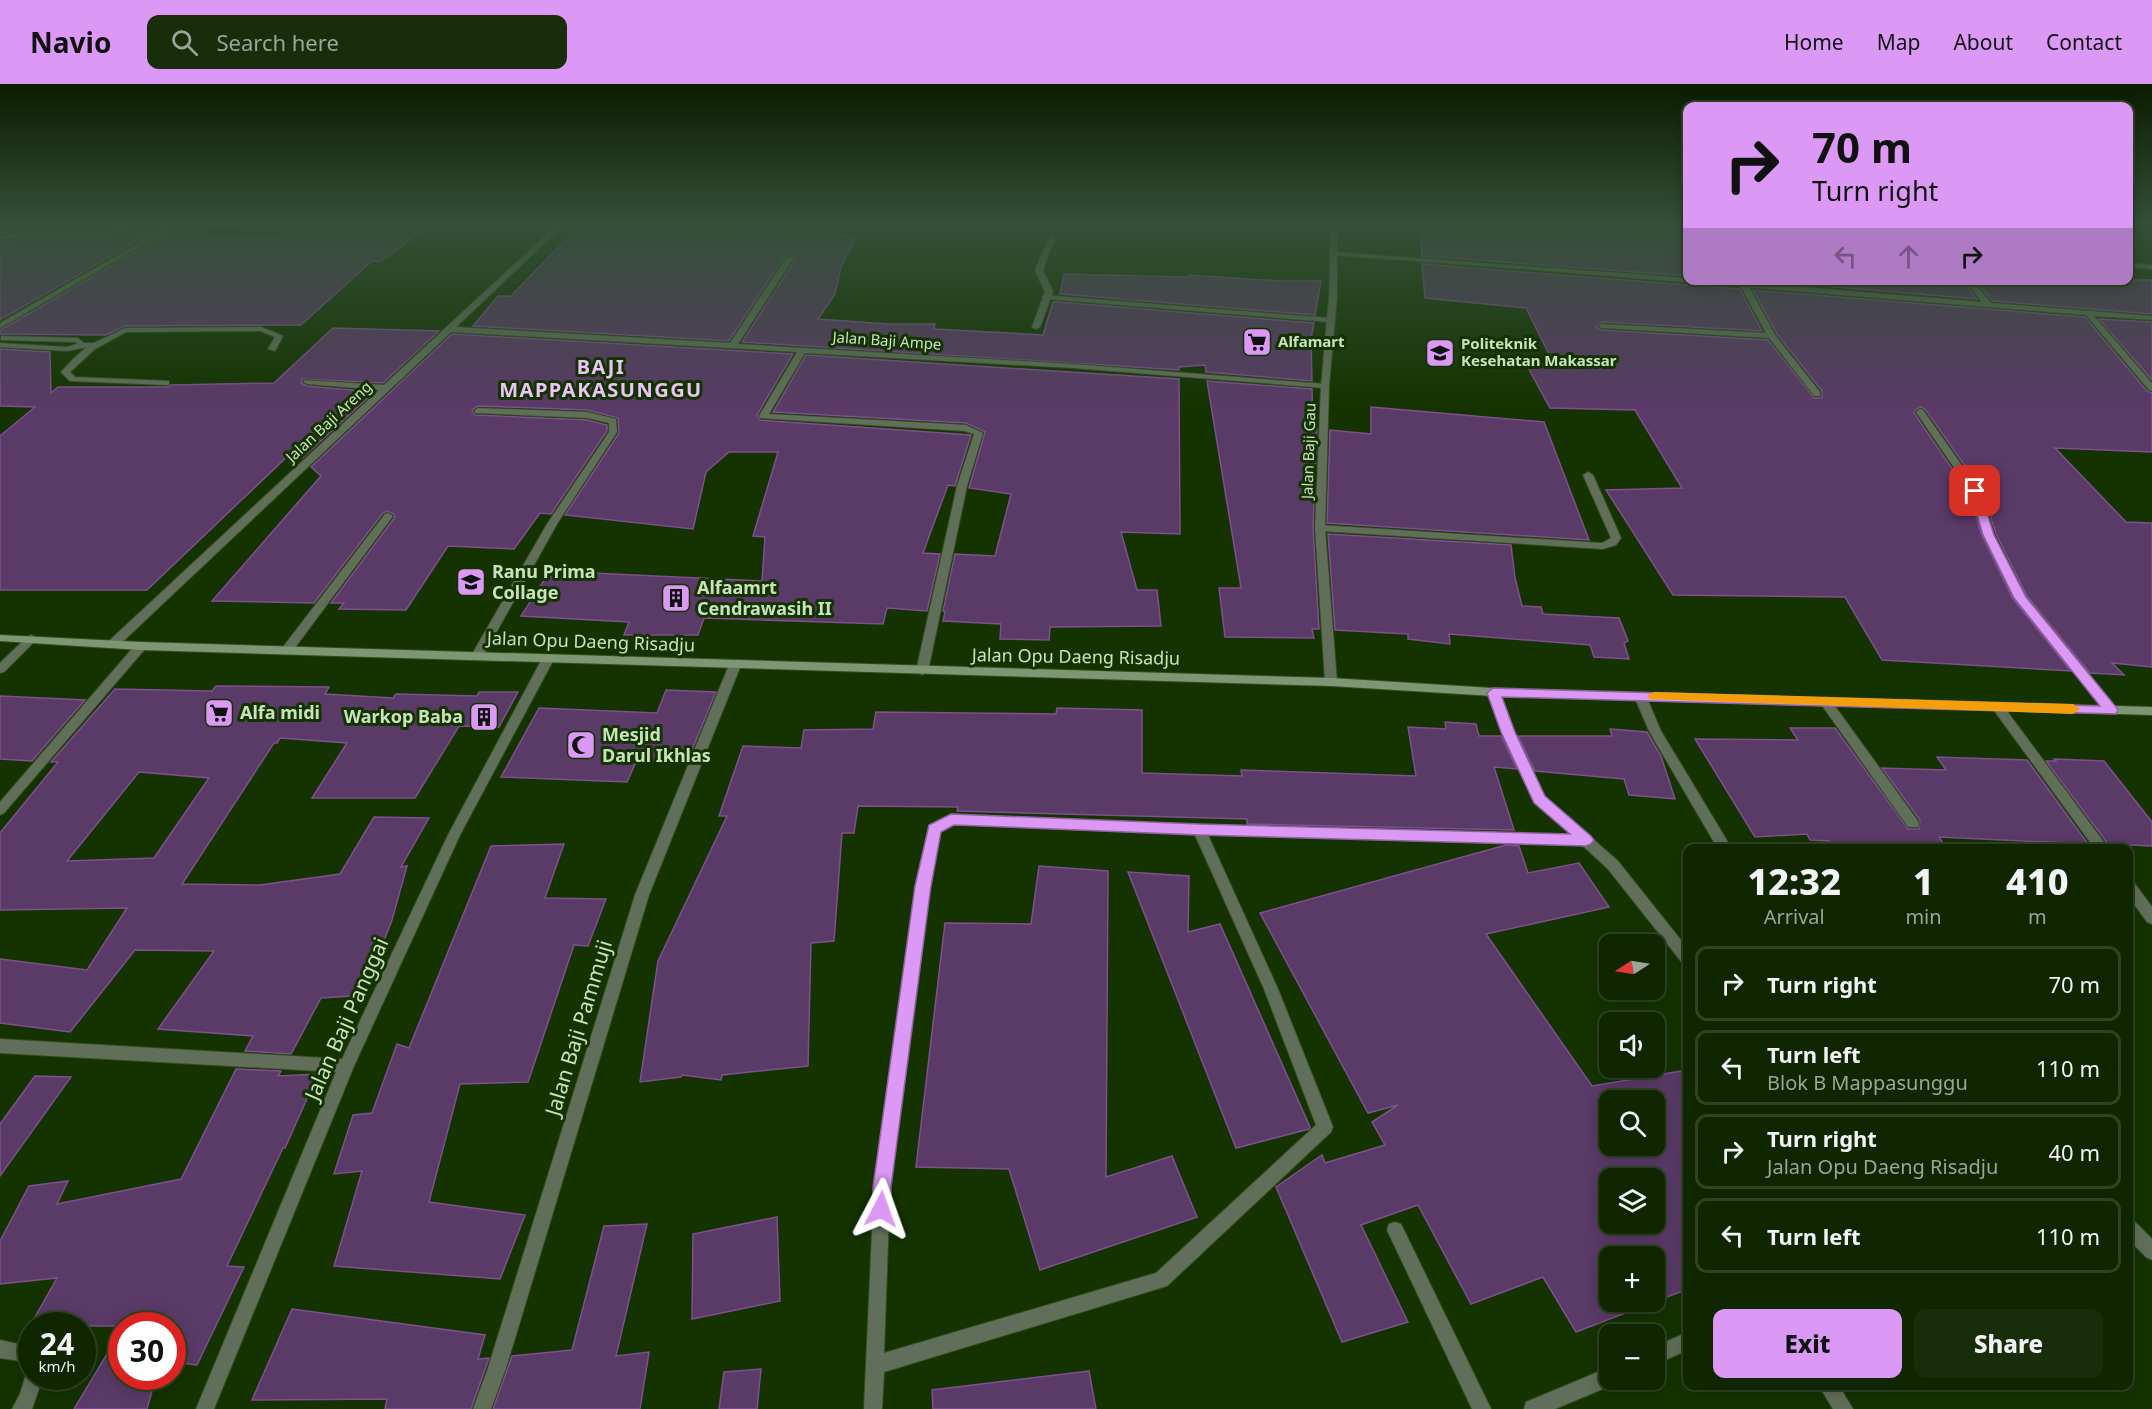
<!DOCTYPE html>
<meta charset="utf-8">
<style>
:root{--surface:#0f2600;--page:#182e0a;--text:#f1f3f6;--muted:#9ba599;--line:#2f4322;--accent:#db99f5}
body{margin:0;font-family:"Noto Sans",sans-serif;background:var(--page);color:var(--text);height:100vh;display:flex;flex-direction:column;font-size:22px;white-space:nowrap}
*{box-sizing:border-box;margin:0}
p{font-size:20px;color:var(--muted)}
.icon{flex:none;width:33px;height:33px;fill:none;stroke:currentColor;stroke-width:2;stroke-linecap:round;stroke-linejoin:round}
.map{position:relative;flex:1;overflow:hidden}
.side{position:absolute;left:1683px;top:760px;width:450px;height:546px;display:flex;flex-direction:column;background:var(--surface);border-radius:12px;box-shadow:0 3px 15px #0003,0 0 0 2px var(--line)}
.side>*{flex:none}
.hud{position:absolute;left:1683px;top:18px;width:450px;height:183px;border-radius:12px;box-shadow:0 3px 15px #0003,0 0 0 2px var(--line);background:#db99f5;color:#111;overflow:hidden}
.needle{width:39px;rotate:258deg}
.controls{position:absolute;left:1599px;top:850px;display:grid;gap:12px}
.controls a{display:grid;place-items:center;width:66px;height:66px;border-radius:12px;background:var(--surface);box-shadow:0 3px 15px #0003,0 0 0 2px var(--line);font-size:30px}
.speed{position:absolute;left:18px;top:1228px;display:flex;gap:12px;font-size:30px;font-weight:700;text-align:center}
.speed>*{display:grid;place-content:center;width:78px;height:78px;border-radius:50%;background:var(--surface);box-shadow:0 3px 15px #0003,0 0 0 2px var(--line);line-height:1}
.speed small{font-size:15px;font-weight:400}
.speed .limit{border:9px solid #d22;background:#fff;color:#111}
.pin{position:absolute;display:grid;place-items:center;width:51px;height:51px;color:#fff;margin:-26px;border-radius:12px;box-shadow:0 3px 9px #0006}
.me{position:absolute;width:66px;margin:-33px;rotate:4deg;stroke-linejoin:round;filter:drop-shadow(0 0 4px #0008)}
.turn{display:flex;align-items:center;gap:21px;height:126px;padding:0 30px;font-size:27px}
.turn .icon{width:78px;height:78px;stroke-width:2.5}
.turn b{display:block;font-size:42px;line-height:51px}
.lanes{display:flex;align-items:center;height:57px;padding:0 30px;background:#0003;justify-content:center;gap:30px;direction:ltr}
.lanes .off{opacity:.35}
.eta{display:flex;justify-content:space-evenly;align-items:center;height:102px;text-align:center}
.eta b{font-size:36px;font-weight:800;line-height:42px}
.button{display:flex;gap:12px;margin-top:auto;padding:12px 30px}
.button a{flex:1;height:69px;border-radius:12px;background:var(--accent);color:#111;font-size:24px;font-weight:800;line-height:69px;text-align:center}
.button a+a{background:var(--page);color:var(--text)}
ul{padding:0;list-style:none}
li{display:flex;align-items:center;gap:18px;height:75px;margin:0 12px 9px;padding:0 18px;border:3px solid var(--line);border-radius:12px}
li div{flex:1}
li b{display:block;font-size:22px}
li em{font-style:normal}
header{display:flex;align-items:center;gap:36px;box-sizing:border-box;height:84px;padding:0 30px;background:var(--accent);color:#111}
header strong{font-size:28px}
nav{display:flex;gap:33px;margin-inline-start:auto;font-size:21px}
.search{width:420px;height:54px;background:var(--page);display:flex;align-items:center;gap:15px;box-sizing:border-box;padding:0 21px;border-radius:12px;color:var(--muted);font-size:22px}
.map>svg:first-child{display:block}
</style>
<header>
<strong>Navio</strong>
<div class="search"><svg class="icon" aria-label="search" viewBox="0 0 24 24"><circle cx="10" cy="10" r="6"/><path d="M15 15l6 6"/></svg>Search here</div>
<nav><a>Home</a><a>Map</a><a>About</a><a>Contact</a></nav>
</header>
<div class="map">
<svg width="2152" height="1325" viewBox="0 0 2152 1325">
<rect width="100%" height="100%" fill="#143300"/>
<g fill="#5a3a67" stroke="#7d508f" stroke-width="1.5" fill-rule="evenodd">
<path d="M0,138H202L0,149Z"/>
<path d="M583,138L731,143L735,138H794L789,148L857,152L841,183L835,210L818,235L888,240H935L934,245L1043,251L1053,218H1058L1314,239L1311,255L1312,297L1206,288L1205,281L1179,283V286L742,258L795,176L790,171L783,174L729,257L473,242L498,212H511Z"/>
<path d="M1599,138H1631L1636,147L1676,138H1688V192L1422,172L1420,142L1462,141V144L1564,152L1558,139L1601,141Z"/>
<path d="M359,144L420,148L380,178L372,177L301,241L125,242L106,251L0,250V246L172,147L202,146L203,153L277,154L286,146Z"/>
<path d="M153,148L0,236V157Z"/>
<path d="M1422,180L1740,205L1762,247L1602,238L1596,243L1602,246L1768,256L1814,314H1822V307L1777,250L1753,206L2085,233L2147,307L2152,309V368L2055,364L2126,438L2152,439V583L2112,579L2124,591L2090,589L2027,512L1996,450L1982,406L1925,325L1921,323L1915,326L1914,329L1968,408L1982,452L2013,515L2071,587L1882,576L1845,513L1673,511L1606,406L1682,404L1635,326L1550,324L1526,280H1554L1526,224L1425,214Z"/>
<path d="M1064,190L1189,193V191L1280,197H1321L1315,231L1060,210Z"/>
<path d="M1751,196H1963L1977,215Z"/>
<path d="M1975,196H2152V230L1992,217Z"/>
<path d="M2099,235L2152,238V296Z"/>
<path d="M333,244L439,247L383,299L302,295L301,299L307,302L374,308L302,374L294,366L147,506H0V352L35,323L0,322V265L50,268L51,309L58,303H169L171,301L274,299Z"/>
<path d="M452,250L793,270L757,331L760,336L971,351L955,402L948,401L923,469L940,470L927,527L887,524L883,540L704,534L698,551H624L629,538L521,532L550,487L762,497L765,453L753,452L778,368H729L706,388L693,445L565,431L619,349L618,334L587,326L478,322L472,326L475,331L587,336L607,341V347L551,430L540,429L514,465L448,462L406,526L339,525L344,519H331L395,433L394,430L387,427L383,429L314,519L212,517L321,392L311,383Z"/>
<path d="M806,271L1179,295L1180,450L1121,448L1137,506H1157L1161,542L1050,543L1049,556L1000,555L1001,540L943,537L945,528L943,527L955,470L995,472L1011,410L969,404L985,348L966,339L773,328Z"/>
<path d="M1207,297L1312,305L1313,345H1317L1313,444L1319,545H1312L1314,554L1225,553L1219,504H1241Z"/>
<path d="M1371,323L1544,338L1589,456L1327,439L1330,346L1371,350Z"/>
<path d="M1328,450L1511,461L1515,494L1522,522L1541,523L1543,530L1619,534L1628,557L1624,559L1629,575L1594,573L1590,561L1449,550L1450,560L1408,555V550L1335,546Z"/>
<path d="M216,602L329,603L325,610L393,614L396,610L477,612L479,608H518L499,643L459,642L415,714H312L347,659L280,654L277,659H274L182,800L260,801L340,790L374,733L429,734L401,783L407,782L392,836L366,903L358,900L352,912L321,914L291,970L245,967L253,952L158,945L214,867L135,866L70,948L0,939V875L87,886L127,824L0,826V749L58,678H51L115,605L212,607ZM139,688L209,694L154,774L67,777Z"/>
<path d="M666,606L716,608L687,678L637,676L627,698L501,693L539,624L657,629Z"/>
<path d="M0,612L85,616L32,677L0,675Z"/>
<path d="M1057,624L1142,626V689L1242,692L1241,686L1416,692L1408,643L1446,645L1445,638L1476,640L1479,652H1501L1517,685L1494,683L1514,746L1247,740V735L957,727L958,723L858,722L854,749H842L834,857L811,859L808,982L722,991L721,996L682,991L681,993L640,998L658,877L727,732H719L743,662L801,664L804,646L873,645L876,628L1056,630Z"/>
<path d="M1790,644H1835L1908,745H1919L1920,736L1882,684L1946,686L1937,673L2027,676L2088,760L1939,753L1947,765H1834L1829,757L1810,756L1807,750L1755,753L1695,655L1798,656Z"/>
<path d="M1610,645L1647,648L1661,672L1675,715L1629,711L1624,695L1535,687L1518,652H1612Z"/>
<path d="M2054,675L2104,677L2152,738V762L2108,760L2046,677H2056Z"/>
<path d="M564,760L545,814L606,815L588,862L574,861L528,998L460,1000L429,1118L525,1131L500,1195L334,1182L362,1087L334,1090L353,1031L372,1029L397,960L409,964L491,762Z"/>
<path d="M1506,761L1519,762L1528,789L1579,779L1609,823L1486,850L1592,1002L1688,986V1205L1654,1218V1173H1610V1218H1654L1576,1248L1543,1193L1471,1220L1418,1121L1361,1141L1408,1238L1342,1258L1276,1103L1322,1071L1325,1079L1385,1061L1372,1038L1398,1021L1368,1029L1260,829ZM1610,1017H1654V1062H1610ZM1610,1095H1654V1140H1610Z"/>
<path d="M1039,782L1108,787L1106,1093L1172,1072L1197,1133L1040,1186L1009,1085L916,1083L945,839L1031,840Z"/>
<path d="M1128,788L1189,792L1188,848L1220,840L1310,1043L1309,1045L1236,1064Z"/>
<path d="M236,985L281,987L278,992L318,990L285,1064H283L227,1182L244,1183L197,1281L172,1278V1242H30L57,1194L0,1200V1157L29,1102L68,1097L57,1120L181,1095Z"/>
<path d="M35,992L71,993L0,1092V1040Z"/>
<path d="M777,1133L780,1217L692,1235L693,1150Z"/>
<path d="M647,1140L616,1272L649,1268L640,1325H493L512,1272L572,1266L604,1142Z"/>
<path d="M292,1225L485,1251L478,1275L489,1274L471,1325H385L387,1315L252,1316Z"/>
<path d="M122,1245V1293H156L147,1325H74Z"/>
<path d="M761,1285L757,1325H719L724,1288Z"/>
<path d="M1089,1287L1096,1325H933L932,1306Z"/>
</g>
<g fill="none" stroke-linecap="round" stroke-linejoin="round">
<g stroke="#314f1e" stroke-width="2">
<g id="service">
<path d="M1052,151L1055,153L1043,186L1053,208L1040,243L1036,245L1032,243L1045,208L1035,186L1049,153Z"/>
<path d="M1741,199H1747L1775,251L1820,308V312H1814L1769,254L1602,244L1598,242L1602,240L1766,249L1740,201Z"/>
<path d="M1920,325L1923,326L1980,407L1994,451L2025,513L2115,623L2117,626L2115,629H2107L2015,514L1984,451L1970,407L1916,328Z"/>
<path d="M388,429L393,432L291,569H283L281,566L283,563L385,430Z"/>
<path d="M1997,618L2001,619L2109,765H2095L1993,625L1991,622L1993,619Z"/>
<path d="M2128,796L2133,797L2152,823V840L2147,838L2128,812Z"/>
</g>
</g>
<g stroke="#314f1e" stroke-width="2">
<g id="minor">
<path d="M560,138H567L456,243L730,259L785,175L789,173L793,175L738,260L1073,280L1325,300L1329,302L1325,304L1073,284L805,269L769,330L966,341L983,349L967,402L928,587L922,591L916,587L957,402L974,350L965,347L760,334L759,332L797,268L451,248L117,563H109L108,560L109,557L379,306L307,300L303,298L304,296L384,301Z"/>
<path d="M172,142L173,143L170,145L0,155V151Z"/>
<path d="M1333,168L1688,194V196H1718L1982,218L1965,196H1972L1991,219L2152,232V236L2094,232L2152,299V307L2149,306L2086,231L1537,186L1331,171L1330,170Z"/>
<path d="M2128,179L2152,181V185L2128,183Z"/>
<path d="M1043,211L1329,234L1333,236L1329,238L1046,215L1042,213Z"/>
<path d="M261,243L283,252L275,267L268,265L275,253L260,247L126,248L95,265L70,288L75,293L169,297V301H166L70,297L61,288L74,274L87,263L67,267L0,263V259L67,263L77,260L76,258L1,256V252L78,254L84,259H94L125,244Z"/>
<path d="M478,324L587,328L616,335L617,348L557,440L483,572L477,576L471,572L547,440L609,348V339L587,334L475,329L474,327Z"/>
<path d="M1588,388L1593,391L1621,454L1616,461L1603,465L1320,447L1315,444L1320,441L1602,459L1611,454L1583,391Z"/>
<path d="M31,551L35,553L36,555L35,557L4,588L0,589V579L27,553Z"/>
<path d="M141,558L145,559L146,562L145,565L4,729L0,731V718L137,559Z"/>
<path d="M549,569L555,573L460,751L354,982L214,1325H196L336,988L0,969V955L342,975L448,751L543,573Z"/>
<path d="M735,577L741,581L649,811L506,1284L491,1325H473L488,1284L635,811L729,581Z"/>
<path d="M1493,604L1499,608L1514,648L1544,712L1618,777L1688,865V882L1683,880L1608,785L1582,761L1208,751L1278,905L1333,1043L1331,1048L1167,1202L884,1288L882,1325H864L874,1103L916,802L929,742L951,730L1199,741L1571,751L1535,718L1502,648L1487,608ZM953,740L1195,751L1264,905L1316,1041L1156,1189L884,1269L890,1103L930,802L940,748Z"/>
<path d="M1640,608L1646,612L1661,647L1732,765H1718L1649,647L1634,612Z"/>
<path d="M1825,613L1829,614L1918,737L1919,740L1918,743H1908L1821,620L1819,617Z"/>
<path d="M2128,1135L2134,1137L2152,1155V1176L2146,1173L2128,1155Z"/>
<path d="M1395,1138L1401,1140L1491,1325H1472L1387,1146L1389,1140Z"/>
<path d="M1688,1248V1266L1654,1281V1263Z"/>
<path d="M0,1256L32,1263V1293H43L32,1325H12L20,1310L27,1287L20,1277L0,1274Z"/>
<path d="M1610,1283V1296H1618L1617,1299L1555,1325H1524L1526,1318Z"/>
<path d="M1819,1302H1839L1853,1325H1833Z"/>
</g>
</g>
<g stroke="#314f1e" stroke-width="2">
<g id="tertiary">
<path d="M238,138H280L277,140L171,145L0,244V239L168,142Z"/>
<path d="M1331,138H1337V213L1329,302L1325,444L1337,598L1331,602L1325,598L1315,444L1321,302L1329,213Z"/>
</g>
</g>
<g stroke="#314f1e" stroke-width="2">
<path id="secondary" d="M0,551L141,558L1331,594L1493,604L2152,623V631L1493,612L1331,602L141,566L0,557Z"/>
</g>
<use href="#service" fill="#616f5a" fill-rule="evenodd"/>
<use href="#minor" fill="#616f5a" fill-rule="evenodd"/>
<use href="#tertiary" fill="#616f5a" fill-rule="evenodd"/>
<use href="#secondary" fill="#7f9674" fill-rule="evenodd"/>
</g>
<linearGradient id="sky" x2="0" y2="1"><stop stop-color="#0b1c00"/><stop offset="0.43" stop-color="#345037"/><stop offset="1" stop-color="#345037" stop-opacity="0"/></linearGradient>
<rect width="2152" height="323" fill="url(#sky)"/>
<path fill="#db99f5" stroke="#8e639f" stroke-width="1.5" d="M1975,404L1980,407L1994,451L2026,513L2116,623L2118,626L2116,630L1502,613L1515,648L1545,712L1591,752L1594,756L1591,760L1586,762L1199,751L954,741L941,748L931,802L891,1103V1125L888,1132L881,1135L874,1132L872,1125L873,1103L915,802L929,741L951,730L1199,740L1570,750L1534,719L1501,648L1487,609L1493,604L2100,622L2014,514L1983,451L1970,407Z"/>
<path fill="#f59e0b" d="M1654,608L2073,620L2080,625L2073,630L1649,615L1647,612Z"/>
<defs>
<g id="supermarket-square" transform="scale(1.5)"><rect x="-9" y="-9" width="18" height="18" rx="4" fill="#db99f5" stroke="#143300"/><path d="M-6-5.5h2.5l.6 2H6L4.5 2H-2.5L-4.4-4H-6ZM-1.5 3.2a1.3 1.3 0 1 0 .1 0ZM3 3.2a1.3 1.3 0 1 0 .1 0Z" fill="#111"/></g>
<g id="university-square" transform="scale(1.5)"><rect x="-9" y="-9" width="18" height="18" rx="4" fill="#db99f5" stroke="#143300"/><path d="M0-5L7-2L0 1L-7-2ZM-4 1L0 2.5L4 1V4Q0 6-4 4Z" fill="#111"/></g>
<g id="school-square" transform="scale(1.5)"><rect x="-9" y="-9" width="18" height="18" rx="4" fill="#db99f5" stroke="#143300"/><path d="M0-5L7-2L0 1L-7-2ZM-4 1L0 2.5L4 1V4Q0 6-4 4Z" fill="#111"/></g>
<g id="building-square" transform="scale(1.5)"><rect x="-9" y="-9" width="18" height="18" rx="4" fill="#db99f5" stroke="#143300"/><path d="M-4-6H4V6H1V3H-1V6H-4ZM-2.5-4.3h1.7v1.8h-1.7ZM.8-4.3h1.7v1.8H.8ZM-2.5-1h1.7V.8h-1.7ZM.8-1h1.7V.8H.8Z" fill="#111"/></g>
<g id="mosque-square" transform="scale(1.5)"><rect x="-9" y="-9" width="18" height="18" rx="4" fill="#db99f5" stroke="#143300"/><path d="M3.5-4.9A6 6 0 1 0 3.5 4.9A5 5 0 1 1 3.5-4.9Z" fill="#111"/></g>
</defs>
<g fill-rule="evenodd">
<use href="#supermarket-square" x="1257" y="258"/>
<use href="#university-square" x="1440" y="269"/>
<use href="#school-square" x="471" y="498"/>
<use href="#building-square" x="676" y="514"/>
<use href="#supermarket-square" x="219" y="629"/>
<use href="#building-square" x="484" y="633"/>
<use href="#mosque-square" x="581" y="661"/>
</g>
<g text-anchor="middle" stroke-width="6" stroke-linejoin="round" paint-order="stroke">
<g font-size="15" fill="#c9e2be" stroke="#143300">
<text transform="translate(887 257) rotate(4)" y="5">Jalan Baji Ampe</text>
<text transform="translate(329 338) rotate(-43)" y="5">Jalan Baji Areng</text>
<text transform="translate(1309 367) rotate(-88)" y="5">Jalan Baji Gau</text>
</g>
<g font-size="15" font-weight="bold" fill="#c9e2be" stroke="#143300" text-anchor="start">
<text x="1278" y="263">Alfamart</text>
<text x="1461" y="265">Politeknik<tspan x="1461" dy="17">Kesehatan Makassar</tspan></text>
</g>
<g font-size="18" font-weight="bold" fill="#c9e2be" stroke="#143300" text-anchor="start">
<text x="492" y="494">Ranu Prima<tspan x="492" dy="21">Collage</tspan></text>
<text x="697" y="510">Alfaamrt<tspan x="697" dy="21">Cendrawasih II</tspan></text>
<text x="240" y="635">Alfa midi</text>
<text x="463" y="639" text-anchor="end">Warkop Baba</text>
<text x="602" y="657">Mesjid<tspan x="602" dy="21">Darul Ikhlas</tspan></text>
</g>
<g font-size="18" fill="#c9e2be" stroke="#143300">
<text transform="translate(591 558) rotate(2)" y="6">Jalan Opu Daeng Risadju</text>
<text transform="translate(1076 573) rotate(1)" y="6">Jalan Opu Daeng Risadju</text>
</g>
<g font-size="20" font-weight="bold" letter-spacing="1.5" fill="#e9c4f8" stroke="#143300">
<text x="601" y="290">BAJI<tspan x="601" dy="23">MAPPAKASUNGGU</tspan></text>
</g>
<g font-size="21" fill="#c9e2be" stroke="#143300">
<text transform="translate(347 935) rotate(-66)" y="7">Jalan Baji Panggai</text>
<text transform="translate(579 944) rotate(-73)" y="7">Jalan Baji Pammuji</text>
</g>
</g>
</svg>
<div class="controls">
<a><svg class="needle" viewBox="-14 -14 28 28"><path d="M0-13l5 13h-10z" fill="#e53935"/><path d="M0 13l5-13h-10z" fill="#9ba599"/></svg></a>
<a><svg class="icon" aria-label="sound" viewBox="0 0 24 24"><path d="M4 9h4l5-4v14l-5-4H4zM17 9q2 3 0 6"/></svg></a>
<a><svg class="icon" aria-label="search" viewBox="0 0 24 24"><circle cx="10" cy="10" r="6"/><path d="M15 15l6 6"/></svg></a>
<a><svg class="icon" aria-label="layers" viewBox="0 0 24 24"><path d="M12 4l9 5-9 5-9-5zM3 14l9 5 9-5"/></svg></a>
<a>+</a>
<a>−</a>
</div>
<div class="speed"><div>24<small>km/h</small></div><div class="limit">30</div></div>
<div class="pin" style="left:1975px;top:407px;background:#d93025"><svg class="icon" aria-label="arrive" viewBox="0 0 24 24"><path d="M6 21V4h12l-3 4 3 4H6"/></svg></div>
<svg class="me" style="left:881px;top:1125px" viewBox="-20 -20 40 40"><path d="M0-17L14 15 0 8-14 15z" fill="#db99f5" stroke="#fff" stroke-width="4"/></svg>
<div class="hud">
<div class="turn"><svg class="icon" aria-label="right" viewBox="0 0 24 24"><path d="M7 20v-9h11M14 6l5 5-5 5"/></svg><div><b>70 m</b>Turn right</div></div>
<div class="lanes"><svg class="icon off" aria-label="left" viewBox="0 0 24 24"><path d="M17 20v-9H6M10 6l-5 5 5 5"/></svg><svg class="icon off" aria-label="ahead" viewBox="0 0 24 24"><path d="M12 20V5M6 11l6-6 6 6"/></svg><svg class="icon" aria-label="right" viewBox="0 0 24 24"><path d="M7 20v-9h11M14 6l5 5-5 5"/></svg></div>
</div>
<section class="side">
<div class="eta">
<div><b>12:32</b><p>Arrival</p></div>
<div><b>1</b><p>min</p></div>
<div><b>410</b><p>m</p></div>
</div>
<ul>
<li><svg class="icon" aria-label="right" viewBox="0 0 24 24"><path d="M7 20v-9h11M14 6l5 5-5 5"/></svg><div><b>Turn right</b></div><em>70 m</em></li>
<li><svg class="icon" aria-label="left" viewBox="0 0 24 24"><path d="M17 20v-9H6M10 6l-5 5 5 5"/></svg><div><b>Turn left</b><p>Blok B Mappasunggu</p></div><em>110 m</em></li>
<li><svg class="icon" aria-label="right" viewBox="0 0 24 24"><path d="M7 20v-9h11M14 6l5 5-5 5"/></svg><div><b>Turn right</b><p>Jalan Opu Daeng Risadju</p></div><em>40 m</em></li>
<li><svg class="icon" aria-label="left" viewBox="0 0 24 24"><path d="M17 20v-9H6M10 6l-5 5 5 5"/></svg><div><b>Turn left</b></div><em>110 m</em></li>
</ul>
<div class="button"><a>Exit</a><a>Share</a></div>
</section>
</div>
